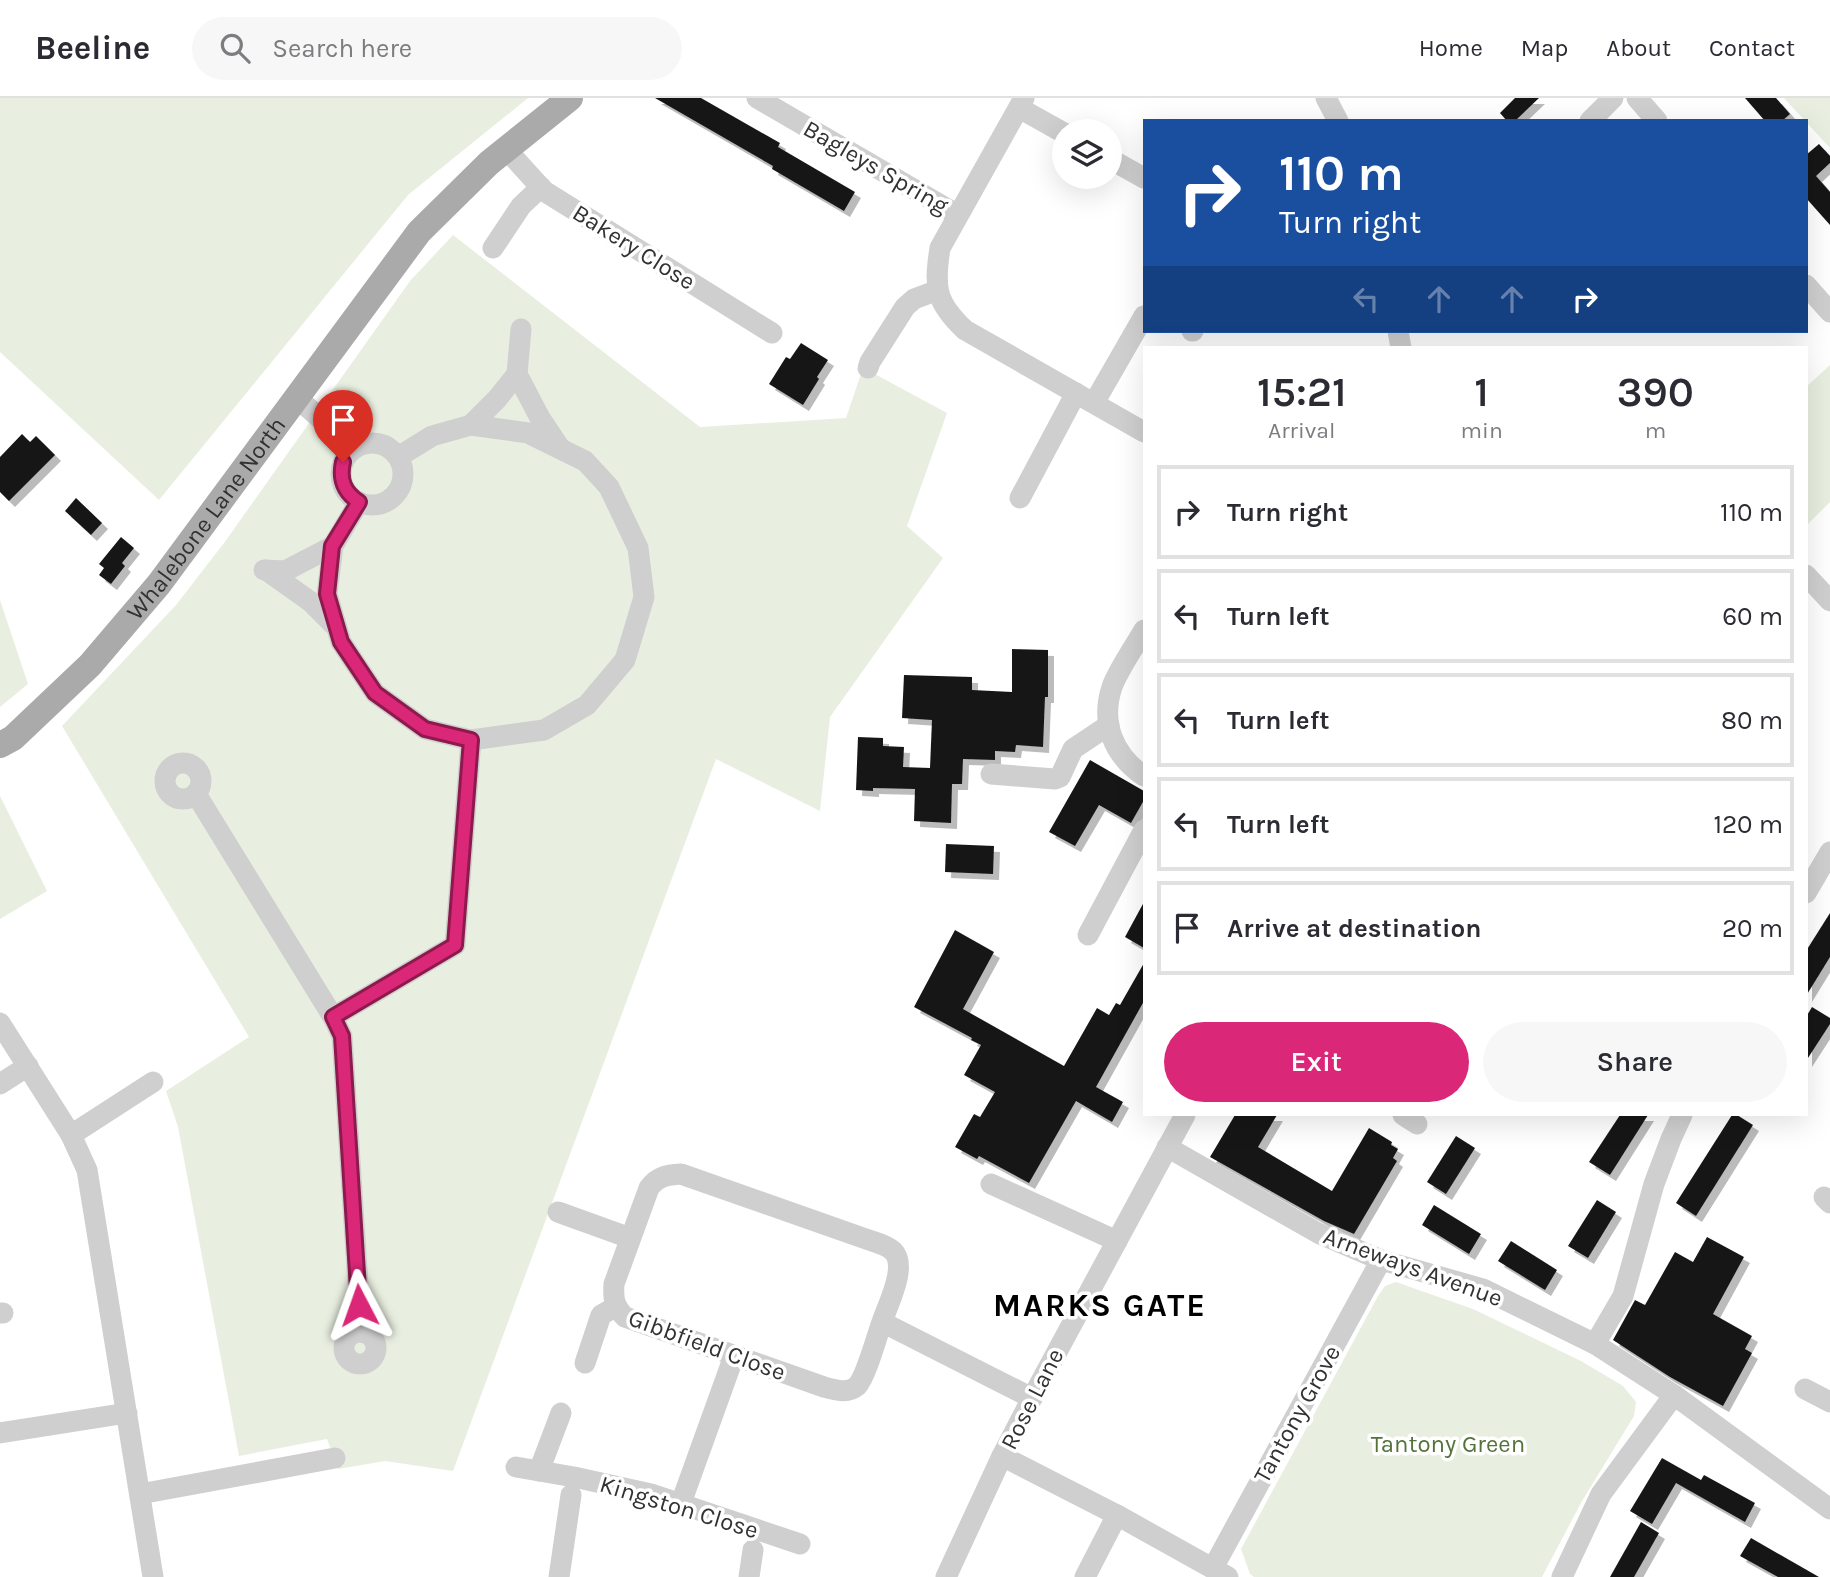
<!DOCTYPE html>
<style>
:root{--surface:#fff;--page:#f7f7f7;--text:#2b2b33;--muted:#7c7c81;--line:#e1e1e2;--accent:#db2777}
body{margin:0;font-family:Karla,sans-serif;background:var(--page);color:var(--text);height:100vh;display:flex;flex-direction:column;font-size:26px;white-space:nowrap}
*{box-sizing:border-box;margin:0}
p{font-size:23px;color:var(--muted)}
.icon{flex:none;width:38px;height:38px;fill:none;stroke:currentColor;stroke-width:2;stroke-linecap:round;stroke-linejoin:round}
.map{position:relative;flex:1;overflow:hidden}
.details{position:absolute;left:1143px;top:248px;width:665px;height:770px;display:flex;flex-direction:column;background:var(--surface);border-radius:0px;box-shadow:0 7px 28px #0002}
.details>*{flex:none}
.banner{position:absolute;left:1143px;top:21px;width:665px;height:214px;border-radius:0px;box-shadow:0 7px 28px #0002;background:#1a4fa0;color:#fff;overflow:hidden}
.fabs{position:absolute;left:1052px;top:21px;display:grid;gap:14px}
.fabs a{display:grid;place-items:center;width:70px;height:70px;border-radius:50%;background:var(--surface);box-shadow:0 7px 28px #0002;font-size:35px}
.pin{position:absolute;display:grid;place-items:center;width:60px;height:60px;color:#fff;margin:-72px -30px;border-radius:50% 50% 50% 0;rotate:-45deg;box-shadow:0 0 7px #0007}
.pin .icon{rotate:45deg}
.me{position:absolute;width:77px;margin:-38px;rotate:356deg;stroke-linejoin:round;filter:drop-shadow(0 0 5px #0008)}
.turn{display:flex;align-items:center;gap:24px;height:147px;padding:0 21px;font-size:32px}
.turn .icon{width:91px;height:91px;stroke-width:2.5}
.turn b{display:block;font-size:49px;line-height:60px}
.lanes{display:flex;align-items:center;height:66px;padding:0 21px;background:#0003;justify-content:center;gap:35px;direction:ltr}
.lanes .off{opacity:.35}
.eta{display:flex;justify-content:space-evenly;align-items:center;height:119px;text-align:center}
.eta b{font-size:42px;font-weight:600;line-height:49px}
.cta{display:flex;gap:14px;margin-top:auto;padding:14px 21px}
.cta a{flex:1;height:80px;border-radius:42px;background:var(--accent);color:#fff;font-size:28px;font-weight:600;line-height:80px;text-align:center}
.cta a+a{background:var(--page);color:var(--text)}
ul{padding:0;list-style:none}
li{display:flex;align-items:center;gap:21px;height:94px;margin:0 14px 10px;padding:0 7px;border:4px solid var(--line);border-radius:0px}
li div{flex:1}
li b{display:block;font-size:26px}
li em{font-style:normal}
header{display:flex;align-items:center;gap:42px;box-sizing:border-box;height:98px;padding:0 35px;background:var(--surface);border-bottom:2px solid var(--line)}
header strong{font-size:33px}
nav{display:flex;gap:38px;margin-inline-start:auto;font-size:24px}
.search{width:490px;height:63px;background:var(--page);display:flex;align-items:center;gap:18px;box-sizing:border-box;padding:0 24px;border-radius:38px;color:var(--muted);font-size:26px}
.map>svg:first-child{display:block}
</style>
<header>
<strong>Beeline</strong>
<div class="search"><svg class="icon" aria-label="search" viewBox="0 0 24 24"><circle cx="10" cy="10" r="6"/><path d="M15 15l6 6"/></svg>Search here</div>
<nav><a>Home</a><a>Map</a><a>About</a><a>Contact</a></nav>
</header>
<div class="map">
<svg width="1830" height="1479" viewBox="0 0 1830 1479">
<defs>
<filter id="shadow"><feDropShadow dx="6" dy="6" stdDeviation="0" flood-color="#0004"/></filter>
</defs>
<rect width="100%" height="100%" fill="#fff"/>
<g fill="#e8efe0">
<path d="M0,0H528L408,97L159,402L0,254Z"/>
<path d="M1784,0H1830V50Z"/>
<path d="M453,137L700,329L846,320L862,273L873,275L947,315L907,428L943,460L830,619L820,713L716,661L453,1373L385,1363L338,1371L327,1341L239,1358L178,1029L166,993L249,939L62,628L176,507L224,445L410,183Z"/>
<path d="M1830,267V404L1806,428V289Z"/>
<path d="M0,502L28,586L0,609Z"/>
<path d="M0,698L47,793L0,821Z"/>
<path d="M1396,1184L1473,1211L1581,1263L1623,1288L1636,1304L1634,1318L1582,1403L1542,1479H1254L1250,1476L1241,1451L1378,1198L1385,1188Z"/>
</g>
<g fill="#191919" filter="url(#shadow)">
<path d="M655,0H701L780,45L778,49L855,94L844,113L772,71L773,68Z"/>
<path d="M1515,0H1539L1515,23H1507L1500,15Z"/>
<path d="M1745,0H1776L1790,16L1782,23H1765Z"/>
<path d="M1819,46L1830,58V65L1816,78L1830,94V127L1806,100V57Z"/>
<path d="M801,245L828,262L817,279L819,281L803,307L769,286L786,259L790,261Z"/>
<path d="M22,336L30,344L36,338L55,357L9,403L0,394V359Z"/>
<path d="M76,400L102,425L91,437L65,413Z"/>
<path d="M121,439L134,450L122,465L125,468L111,486L99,477L104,470L99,466Z"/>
<path d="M1012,551L1048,552V599H1045L1043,649L1016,647L1015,654L995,653V662L963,661L962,686H952L951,725L914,723L915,691L873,690V693L856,692L858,639L883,640V648L904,649L903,669L930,670L932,622L902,620L904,577L972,579V592L1012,594Z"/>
<path d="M1090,662L1144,693V702L1131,725L1099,707L1075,748L1049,734Z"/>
<path d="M946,746L994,748L993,776L945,774Z"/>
<path d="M1144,804V850L1125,839Z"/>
<path d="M1830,815V859L1806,898V853Z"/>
<path d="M955,832L994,854L963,911L1064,968L1097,910L1109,917L1116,905L1120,907L1144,865V903L1096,989L1123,1004L1112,1024L1076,1003L1029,1085L979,1058L977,1061L955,1049L974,1016L980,1019L995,994L964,977L981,947L971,942L972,940L914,909Z"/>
<path d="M1812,909L1830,920V926L1806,963V919Z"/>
<path d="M1235,1017H1277L1258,1049L1332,1093L1369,1030L1392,1044L1391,1047L1398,1051L1393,1060L1397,1063L1354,1136L1324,1123L1210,1059Z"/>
<path d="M1620,1017H1648L1610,1077L1589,1064Z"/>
<path d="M1732,1017H1737L1753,1027L1696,1118L1676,1105Z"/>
<path d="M1456,1038L1475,1050L1446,1096L1427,1084Z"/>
<path d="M1597,1102L1616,1114L1588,1160L1568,1148Z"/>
<path d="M1434,1107L1481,1136L1469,1156L1422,1127Z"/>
<path d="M1707,1139L1744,1159L1713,1216L1752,1238L1745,1251L1752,1255L1723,1308L1670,1279L1613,1242L1635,1202L1645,1207L1675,1154L1693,1164Z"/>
<path d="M1511,1143L1557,1172L1545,1192L1498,1163Z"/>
<path d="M1662,1360L1701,1382L1704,1377L1755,1405L1745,1424L1676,1385L1652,1426L1630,1413Z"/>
<path d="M1641,1424L1659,1435L1634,1479H1610Z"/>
<path d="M1751,1440L1819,1479H1778L1740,1458Z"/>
</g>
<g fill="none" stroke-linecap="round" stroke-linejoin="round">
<g stroke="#cfcfcf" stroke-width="21">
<path d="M757,0L958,117"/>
<path d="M1024,0L940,150C934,189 935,204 965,232L1144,334"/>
<path d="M1326,0L1338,23"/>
<path d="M1637,0L1657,23"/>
<path d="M1019,10L1064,35"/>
<path d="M1590,23L1613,0"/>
<path d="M506,51L544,93L772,235"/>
<path d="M1110,61L1144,80"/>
<path d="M493,150L521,108L541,89"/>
<path d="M1806,187L1830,214"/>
<path d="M521,231L517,276L540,320L560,350"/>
<path d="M1192,233H1193"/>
<path d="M1398,233L1401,250"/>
<path d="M868,270L870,264L905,209L914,201L938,192"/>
<path d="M297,300L354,350"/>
<path d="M1094,305L1144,218"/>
<path d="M471,327L497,301L517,276"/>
<circle cx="372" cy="376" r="31"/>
<path d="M1020,400L1076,295"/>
<path d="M359,404L333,448L327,496L341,544L375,595L425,631L471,642L544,632L587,607L625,562L644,499L638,450L609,389L585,363L528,335L471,327L432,338L398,359"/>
<path d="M264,472L285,473L333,448"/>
<path d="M266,472L311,504L333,526"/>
<path d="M1806,477L1830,503"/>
<path d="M1144,532C1135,548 1118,572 1112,589C1100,625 1114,658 1144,678"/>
<circle cx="183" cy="683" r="18"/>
<path d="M991,676L1055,681L1060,679L1073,651L1109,627"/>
<path d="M196,696L333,919L455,847L471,642"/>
<path d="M1806,795L1830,754"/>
<path d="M1088,837L1144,732"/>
<path d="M333,919L342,938L361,1234"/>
<path d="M0,925L71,1037L87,1072L153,1479"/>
<path d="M0,986L28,968"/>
<path d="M1403,1017L1417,1026"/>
<path d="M71,1037L153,984"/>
<path d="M1167,1049L1318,1135L1381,1162L1483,1191L1595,1246L1674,1297L1830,1411"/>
<path d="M991,1086L1117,1143"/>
<path d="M1824,1099L1830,1105"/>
<path d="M558,1114L630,1140"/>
<path d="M0,1215H3"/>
<path d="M882,1224C888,1206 908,1168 893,1153C886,1146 874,1144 866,1141L681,1076C667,1077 658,1078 649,1090L614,1186C613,1201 614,1208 625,1219L824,1289C835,1292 848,1296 857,1288C866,1279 877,1237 882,1224L1032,1300"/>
<circle cx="360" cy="1250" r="16"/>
<path d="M1595,1246L1623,1198L1654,1086L1671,1041L1682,1017"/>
<path d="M585,1265L601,1217L615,1209"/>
<path d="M1805,1291L1830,1304"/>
<path d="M0,1335L127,1315"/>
<path d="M1002,1358L1117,1417L1228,1479"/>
<path d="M516,1369L574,1379L651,1396L800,1446"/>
<path d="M539,1373L561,1315"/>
<path d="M140,1396L335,1360"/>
<path d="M681,1405L734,1258"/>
<path d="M1213,1470L1381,1162"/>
<path d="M559,1479L571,1397"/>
<path d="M749,1479L753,1452"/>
<path d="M946,1479L1002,1358L1032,1300L1185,1017"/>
<path d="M1085,1479L1117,1417"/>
<path d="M1562,1479L1601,1396L1674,1297"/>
</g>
<path stroke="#aaa" stroke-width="26" id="s1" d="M0,647L13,640L90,567L159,486L419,134L489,65L570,0"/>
</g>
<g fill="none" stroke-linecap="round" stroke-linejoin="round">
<g stroke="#8e194d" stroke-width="18">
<path id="route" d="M343,364C339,382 344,394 359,404L332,448L327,496L341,544L375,595L425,631L471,642L455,847L333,919L342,938L359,1207"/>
</g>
<use href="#route" stroke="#db2777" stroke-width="12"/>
</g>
<g text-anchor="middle" stroke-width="7" stroke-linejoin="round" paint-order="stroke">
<g font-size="24" fill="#323232" stroke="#fff">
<text transform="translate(876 69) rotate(30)" y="8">Bagleys Spring</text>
<text transform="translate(634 149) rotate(32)" y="8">Bakery Close</text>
<text dy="8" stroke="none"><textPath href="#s1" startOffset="308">Whalebone Lane North</textPath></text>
<text transform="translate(1413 1169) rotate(20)" y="8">Arneways Avenue</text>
<text transform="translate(707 1247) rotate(20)" y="8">Gibbfield Close</text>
<text transform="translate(1032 1301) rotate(-63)" y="8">Rose Lane</text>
<text transform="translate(1297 1316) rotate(-61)" y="8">Tantony Grove</text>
<text transform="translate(679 1409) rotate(17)" y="8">Kingston Close</text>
</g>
<g font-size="24" fill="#54733b" stroke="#fff">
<text x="1448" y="1354">Tantony Green</text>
</g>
<g font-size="32" font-weight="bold" letter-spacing="2" fill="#000" stroke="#fff">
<text x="1100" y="1218">MARKS GATE</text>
</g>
</g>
</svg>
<div class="fabs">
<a><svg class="icon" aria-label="layers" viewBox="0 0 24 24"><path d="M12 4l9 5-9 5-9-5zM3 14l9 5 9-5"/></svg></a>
</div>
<div class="pin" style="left:343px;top:364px;background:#d93025"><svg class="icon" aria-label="arrive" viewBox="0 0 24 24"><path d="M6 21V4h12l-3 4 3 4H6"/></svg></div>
<svg class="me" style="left:359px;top:1207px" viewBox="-20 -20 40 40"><path d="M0-17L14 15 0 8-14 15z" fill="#db2777" stroke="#fff" stroke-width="4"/></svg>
<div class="banner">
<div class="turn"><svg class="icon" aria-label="right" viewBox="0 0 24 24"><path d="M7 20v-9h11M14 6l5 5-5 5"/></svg><div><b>110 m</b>Turn right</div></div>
<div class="lanes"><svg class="icon off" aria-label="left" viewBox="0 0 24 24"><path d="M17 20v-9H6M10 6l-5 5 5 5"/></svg><svg class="icon off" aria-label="ahead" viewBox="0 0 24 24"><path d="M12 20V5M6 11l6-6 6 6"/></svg><svg class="icon off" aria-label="ahead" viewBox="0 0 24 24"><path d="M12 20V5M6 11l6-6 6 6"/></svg><svg class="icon" aria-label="right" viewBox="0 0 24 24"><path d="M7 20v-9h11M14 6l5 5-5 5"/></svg></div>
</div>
<section class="details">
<div class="eta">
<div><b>15:21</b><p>Arrival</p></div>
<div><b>1</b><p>min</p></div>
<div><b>390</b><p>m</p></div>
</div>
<ul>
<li><svg class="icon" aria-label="right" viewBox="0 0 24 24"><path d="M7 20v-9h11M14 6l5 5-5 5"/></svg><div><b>Turn right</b></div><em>110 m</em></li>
<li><svg class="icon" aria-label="left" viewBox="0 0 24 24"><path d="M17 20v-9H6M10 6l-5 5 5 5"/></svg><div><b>Turn left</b></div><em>60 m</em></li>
<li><svg class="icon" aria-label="left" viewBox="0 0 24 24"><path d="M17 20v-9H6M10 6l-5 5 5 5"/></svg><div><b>Turn left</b></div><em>80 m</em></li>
<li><svg class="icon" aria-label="left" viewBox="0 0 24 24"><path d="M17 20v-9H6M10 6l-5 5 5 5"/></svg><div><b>Turn left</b></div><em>120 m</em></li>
<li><svg class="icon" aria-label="arrive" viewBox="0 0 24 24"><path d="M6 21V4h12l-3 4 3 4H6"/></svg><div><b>Arrive at destination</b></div><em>20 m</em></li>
</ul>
<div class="cta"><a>Exit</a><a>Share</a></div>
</section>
</div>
